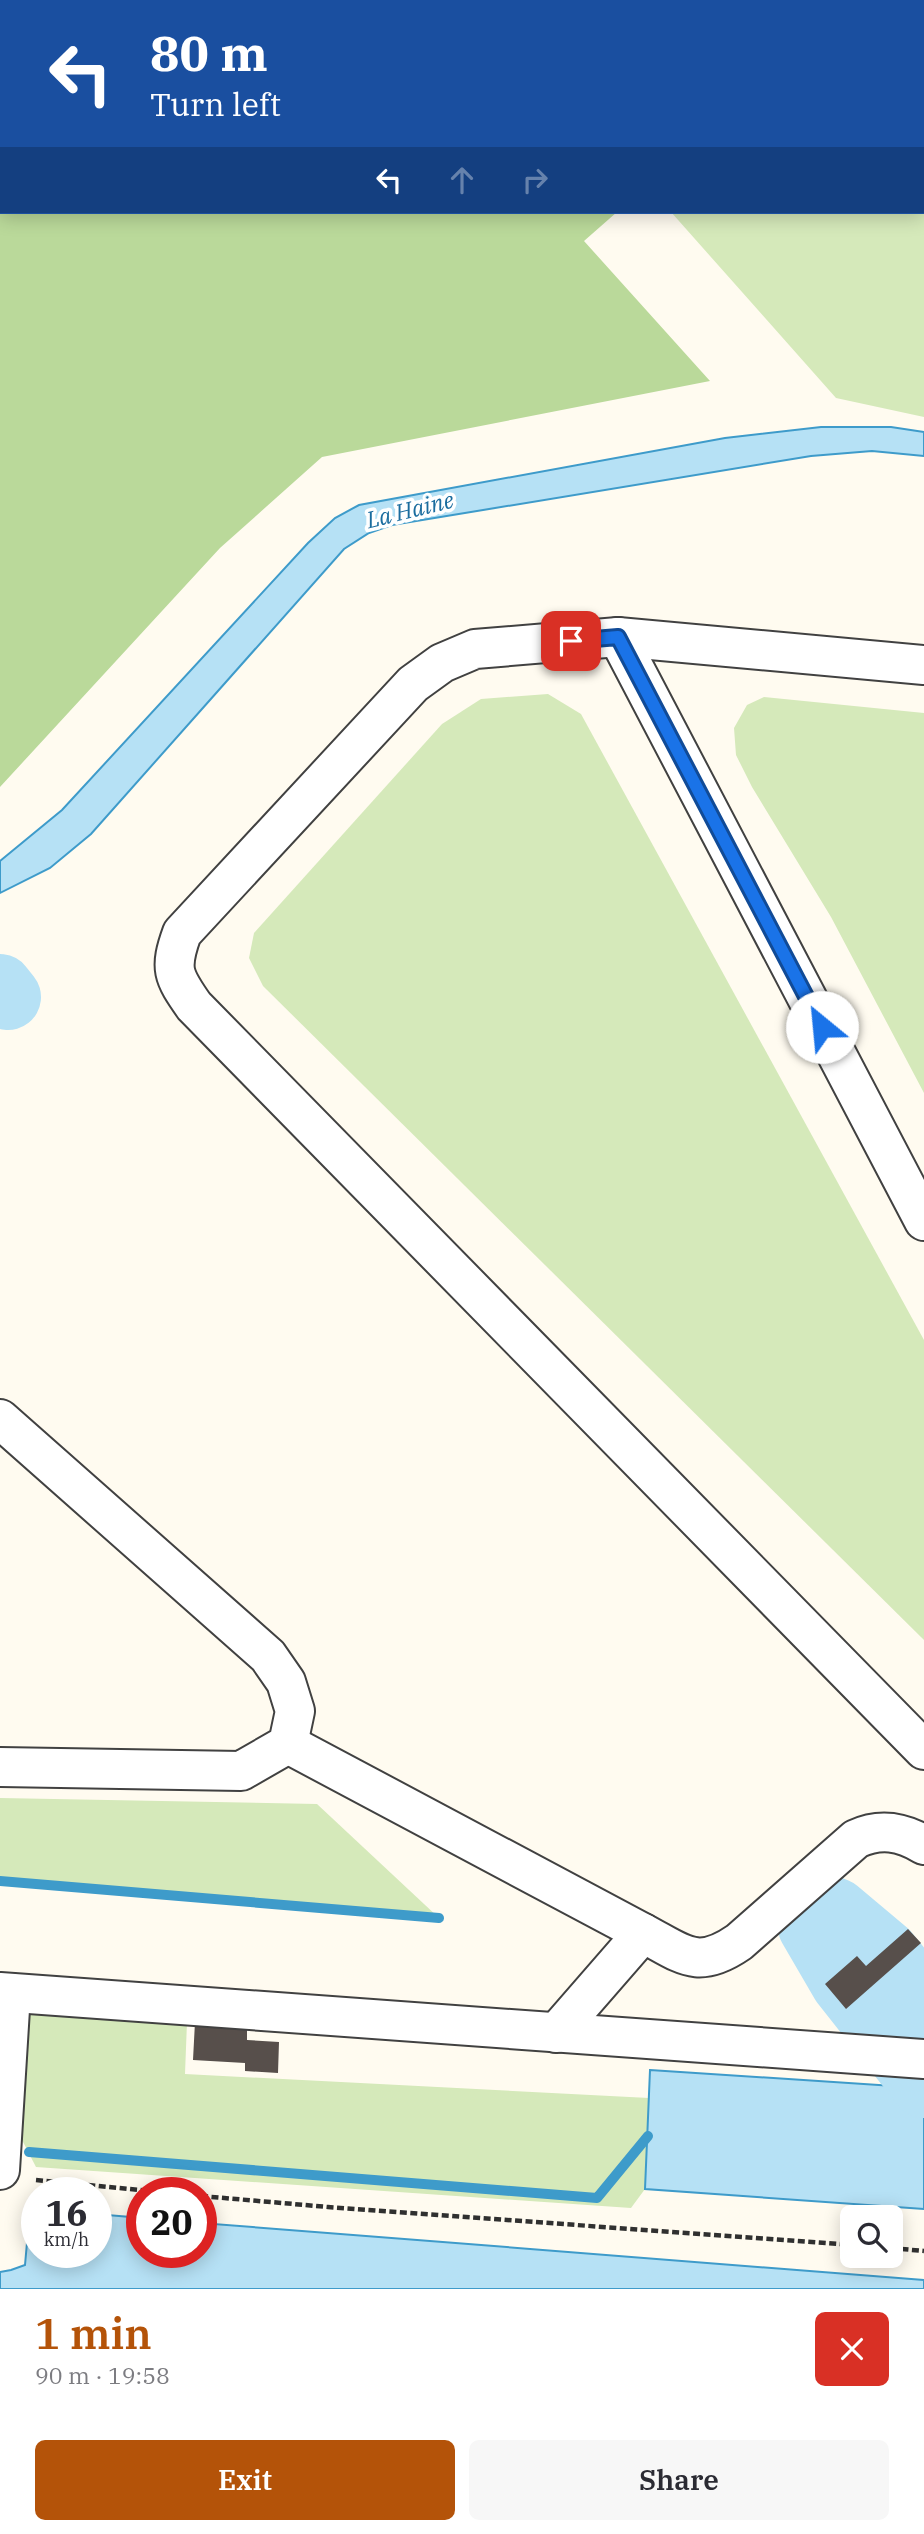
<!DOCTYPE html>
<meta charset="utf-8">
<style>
:root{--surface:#fff;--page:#f7f7f7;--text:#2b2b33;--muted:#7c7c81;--accent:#b45309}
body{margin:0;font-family:"IBM Plex Serif",serif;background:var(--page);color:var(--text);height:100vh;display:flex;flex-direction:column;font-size:26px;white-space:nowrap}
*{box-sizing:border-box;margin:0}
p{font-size:23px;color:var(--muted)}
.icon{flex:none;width:38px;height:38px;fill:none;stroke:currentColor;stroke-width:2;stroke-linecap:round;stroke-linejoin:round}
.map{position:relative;height:2289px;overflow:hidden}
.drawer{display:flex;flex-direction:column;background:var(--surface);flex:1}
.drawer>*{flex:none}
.banner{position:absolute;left:0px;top:0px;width:924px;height:214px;box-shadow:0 4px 18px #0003;background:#1a4fa0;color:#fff;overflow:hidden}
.controls{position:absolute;left:840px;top:2205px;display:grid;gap:14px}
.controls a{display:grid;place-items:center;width:63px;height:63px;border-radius:10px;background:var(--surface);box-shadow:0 4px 18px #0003;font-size:35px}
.speed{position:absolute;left:21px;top:2177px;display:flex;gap:14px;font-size:35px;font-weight:700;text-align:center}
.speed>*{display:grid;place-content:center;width:91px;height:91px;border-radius:50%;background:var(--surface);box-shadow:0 4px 18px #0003;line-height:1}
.speed small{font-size:18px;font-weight:400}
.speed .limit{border:10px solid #d22;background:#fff;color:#111}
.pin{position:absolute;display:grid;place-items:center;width:60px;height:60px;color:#fff;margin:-30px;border-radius:14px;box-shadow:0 4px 10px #0006}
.me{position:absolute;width:77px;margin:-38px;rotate:332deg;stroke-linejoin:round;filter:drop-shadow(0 0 5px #0008)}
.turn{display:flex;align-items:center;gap:24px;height:147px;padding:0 35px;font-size:32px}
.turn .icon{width:91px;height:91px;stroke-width:2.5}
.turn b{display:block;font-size:49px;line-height:60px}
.lanes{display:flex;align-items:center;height:66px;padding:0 35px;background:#0003;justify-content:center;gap:35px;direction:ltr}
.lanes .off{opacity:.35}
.round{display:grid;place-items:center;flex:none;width:74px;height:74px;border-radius:10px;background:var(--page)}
.headline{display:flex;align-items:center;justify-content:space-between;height:119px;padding:0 35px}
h1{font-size:42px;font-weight:600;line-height:52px;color:var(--accent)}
.primary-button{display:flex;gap:14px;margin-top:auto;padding:14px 35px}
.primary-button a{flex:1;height:80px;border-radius:10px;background:var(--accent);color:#fff;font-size:28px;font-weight:600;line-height:80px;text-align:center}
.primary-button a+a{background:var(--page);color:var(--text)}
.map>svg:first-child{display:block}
</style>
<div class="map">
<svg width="924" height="2289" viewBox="0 0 924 2289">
<rect width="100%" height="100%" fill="#fffbf0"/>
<g fill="#d5e9ba">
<path d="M565,0H924V417L836,398L671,212H922V2Z"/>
<path d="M548,694L581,714L924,1340V1640L263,986L249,958L254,933L442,724L481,699Z"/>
<path d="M764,697L924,713V1093L831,917L752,787L736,755L734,728L747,705Z"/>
<path d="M0,1798L317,1804L439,1918L0,1885Z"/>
<path d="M29,2013L187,2022L185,2074L649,2098L645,2189L631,2208L36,2167L21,2138Z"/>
</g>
<path fill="#bad99a" d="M0,0H564L565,2H2V212H617L584,241L710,381L322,457L220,548L0,787Z"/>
<g fill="#b6e1f5" stroke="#3e9bca" stroke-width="2">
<path d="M821,427H891L924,432V456L872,451L811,456L392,525L369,533L344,549L91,834L50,868L0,893V861L62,810L308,543L335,518L359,505L725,438Z"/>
<path d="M0,959L20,983L0,994Z"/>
<path d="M650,2070L924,2088V2209L645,2189Z"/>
<path d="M30,2209L37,2210V2252H96V2214L142,2218V2252H201V2223L924,2280V2289H0V2272L11,2270L25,2265Z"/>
</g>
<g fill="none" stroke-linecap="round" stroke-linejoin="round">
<g stroke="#3e9bca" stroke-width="10">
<path d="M0,1881L439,1918"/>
<path d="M29,2152L597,2198L648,2136"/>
</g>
<g stroke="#b6e1f5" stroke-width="66">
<path d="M0,987L8,997"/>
<path d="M924,2000L886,1953L836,1911L809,1900L811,1927L843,1982L924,2085"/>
</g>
</g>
<g fill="#574f4b">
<path d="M908,1929L921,1943L846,2009L825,1984L857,1956L866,1966Z"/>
<path d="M195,2022L247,2025V2040L279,2042L278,2073L245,2071V2063L193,2060Z"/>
</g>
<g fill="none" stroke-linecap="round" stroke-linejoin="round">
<g stroke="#414141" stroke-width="42">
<g id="minor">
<path d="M618,637L924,1221"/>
<path d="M924,665L618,637L475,649L442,663L413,684L182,933C169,969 173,976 194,1006L924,1750"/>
<path d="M0,1419L268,1656L286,1682L295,1711L288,1744L241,1771L0,1767"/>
<path d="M288,1744L643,1933C683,1954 697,1971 739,1942L856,1839C880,1828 901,1831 924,1845"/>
<path d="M0,1992L924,2059"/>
<path d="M556,2033L643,1933"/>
<path d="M0,2170L11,1993"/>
</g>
</g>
<g stroke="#303030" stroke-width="4.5" stroke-dasharray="7 3.5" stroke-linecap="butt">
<path d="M36,2180L171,2193"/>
<path d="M201,2196L328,2207L852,2245"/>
<path d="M891,2248L924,2251"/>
</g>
<use href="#minor" stroke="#fff" stroke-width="38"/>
</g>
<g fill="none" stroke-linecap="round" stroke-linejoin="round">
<g stroke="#114b97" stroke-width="18">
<path id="route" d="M571,641L618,637L822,1027"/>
</g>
<use href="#route" stroke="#1a73e8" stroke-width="12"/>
</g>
<g text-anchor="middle" stroke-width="7" stroke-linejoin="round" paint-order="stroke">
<g font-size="23" font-style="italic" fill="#1a6c9e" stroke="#fff">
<text transform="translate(410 510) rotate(-14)" y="8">La Haine</text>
</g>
</g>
</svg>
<div class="controls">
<a><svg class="icon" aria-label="search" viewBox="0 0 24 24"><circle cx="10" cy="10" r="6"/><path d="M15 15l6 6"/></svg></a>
</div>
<div class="speed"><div>16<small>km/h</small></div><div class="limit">20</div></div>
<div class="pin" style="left:571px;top:641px;background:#d93025"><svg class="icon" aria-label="arrive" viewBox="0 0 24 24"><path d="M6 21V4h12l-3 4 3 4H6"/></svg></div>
<svg class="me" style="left:822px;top:1027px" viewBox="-20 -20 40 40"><circle r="19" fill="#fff"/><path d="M0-13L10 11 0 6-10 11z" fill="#1a73e8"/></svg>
<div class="banner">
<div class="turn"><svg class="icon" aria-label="left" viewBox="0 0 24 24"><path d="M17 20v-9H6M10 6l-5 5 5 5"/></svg><div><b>80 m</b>Turn left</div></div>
<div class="lanes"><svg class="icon" aria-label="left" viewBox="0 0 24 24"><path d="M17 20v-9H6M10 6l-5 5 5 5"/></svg><svg class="icon off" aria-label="ahead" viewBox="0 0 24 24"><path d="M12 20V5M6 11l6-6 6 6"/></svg><svg class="icon off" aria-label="right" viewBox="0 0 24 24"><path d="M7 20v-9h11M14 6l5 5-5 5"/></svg></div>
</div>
</div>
<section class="drawer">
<div class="headline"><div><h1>1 min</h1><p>90 m · 19:58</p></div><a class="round" style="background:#d93025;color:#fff"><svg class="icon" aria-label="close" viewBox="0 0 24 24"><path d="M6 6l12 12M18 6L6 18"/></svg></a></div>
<div class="primary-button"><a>Exit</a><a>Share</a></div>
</section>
